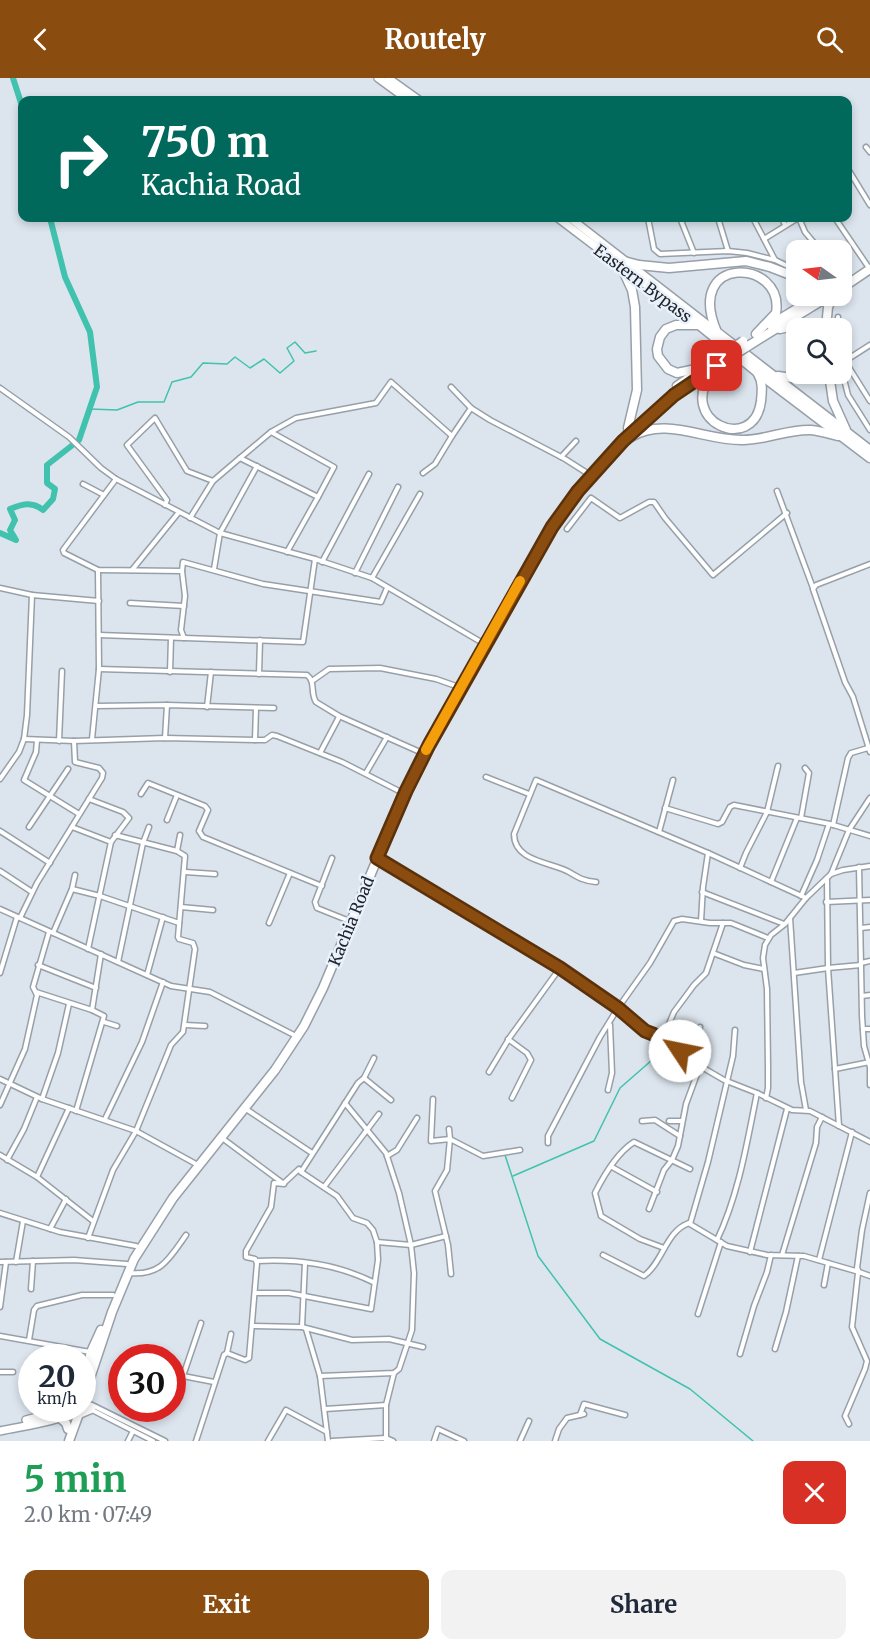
<!DOCTYPE html>
<meta charset="utf-8">
<style>
:root{--surface:#fff;--page:#f2f2f3;--text:#1f2937;--muted:#747a83;--accent:#8a4c0f}
body{margin:0;font-family:Merriweather,serif;background:var(--page);color:var(--text);height:100vh;display:flex;flex-direction:column;font-size:22px;white-space:nowrap}
*{box-sizing:border-box;margin:0}
p{font-size:20px;color:var(--muted)}
.icon{flex:none;width:33px;height:33px;fill:none;stroke:currentColor;stroke-width:2;stroke-linecap:round;stroke-linejoin:round}
.map{position:relative;height:1363px;overflow:hidden}
.details{display:flex;flex-direction:column;background:var(--surface);flex:1}
.details>*{flex:none}
.banner{position:absolute;left:18px;top:18px;width:834px;height:126px;border-radius:12px;box-shadow:0 3px 9px #0003;background:#00695c;color:#fff;overflow:hidden}
.needle{width:39px;rotate:284deg}
.controls{position:absolute;left:786px;top:162px;display:grid;gap:12px}
.controls a{display:grid;place-items:center;width:66px;height:66px;border-radius:12px;background:var(--surface);box-shadow:0 3px 9px #0003;font-size:30px}
.speed{position:absolute;left:18px;top:1266px;display:flex;gap:12px;font-size:30px;font-weight:700;text-align:center}
.speed>*{display:grid;place-content:center;width:78px;height:78px;border-radius:50%;background:var(--surface);box-shadow:0 3px 9px #0003;line-height:1}
.speed small{font-size:15px;font-weight:400}
.speed .limit{border:9px solid #d22;background:#fff;color:#111}
.pin{position:absolute;display:grid;place-items:center;width:51px;height:51px;color:#fff;margin:-26px;border-radius:12px;box-shadow:0 3px 9px #0006}
.me{position:absolute;width:66px;margin:-33px;rotate:304deg;stroke-linejoin:round;filter:drop-shadow(0 0 4px #0008)}
.turn{display:flex;align-items:center;gap:21px;height:126px;padding:0 24px;font-size:27px}
.turn .icon{width:78px;height:78px;stroke-width:2.5}
.turn b{display:block;font-size:42px;line-height:51px}
.round{display:grid;place-items:center;flex:none;width:63px;height:63px;border-radius:12px;background:var(--page)}
.summary{display:flex;align-items:center;justify-content:space-between;height:102px;padding:0 24px}
h1{font-size:36px;font-weight:700;line-height:45px;color:#1e9e55}
.button{display:flex;gap:12px;margin-top:auto;padding:12px 24px}
.button a{flex:1;height:69px;border-radius:12px;background:var(--accent);color:#fff;font-size:24px;font-weight:700;line-height:69px;text-align:center}
.button a+a{background:var(--page);color:var(--text)}
header{display:flex;justify-content:space-between;align-items:center;height:78px;padding:0 24px;background:var(--accent);color:#fff;font-size:27px;font-weight:700}
.map>svg:first-child{display:block}
</style>
<header><svg class="icon" aria-label="back" viewBox="0 0 24 24"><path d="M15 5l-7 7 7 7"/></svg>Routely<svg class="icon" aria-label="search" viewBox="0 0 24 24"><circle cx="10" cy="10" r="6"/><path d="M15 15l6 6"/></svg></header>
<div class="map">
<svg width="870" height="1363" viewBox="0 0 870 1363">
<rect width="100%" height="100%" fill="#dce5ee"/>
<g fill="none" stroke-linecap="round" stroke-linejoin="round">
<g stroke="#41c2ae" stroke-width="1.5">
<path d="M90,331L117,332L138,324H164L172,304L191,299L203,285L227,286L235,279L250,290L264,281L280,295L294,283L287,270L295,264L305,275L316,273"/>
<path d="M505,1077L538,1178L600,1261L690,1311L753,1363"/>
<path d="M513,1098L594,1063L620,1010L660,975"/>
</g>
<g stroke="#41c2ae" stroke-width="6">
<path d="M13,0L22,28"/>
<path d="M0,455L16,462L10,452L15,442L10,431C22,426 32,423 43,432L53,421L55,411L47,405V387L79,362L97,309L90,254L65,199L50,140"/>
</g>
<g stroke="#97a0a8" stroke-width="7">
<g id="street">
<path d="M866,69L870,74"/>
<path d="M848,91L870,127"/>
<path d="M648,140L654,171L660,176L728,173L747,175L775,182"/>
<path d="M680,140L694,175"/>
<path d="M718,140L728,173"/>
<path d="M753,140L775,182L796,192"/>
<path d="M782,140L785,147"/>
<path d="M799,140L805,154L820,172"/>
<path d="M835,140L869,190"/>
<path d="M764,161L798,140"/>
<path d="M842,199L849,200"/>
<path d="M838,250V239"/>
<path d="M842,276L845,283L870,267"/>
<path d="M842,284L845,283L870,323"/>
<path d="M842,293L848,317L870,352"/>
<path d="M451,309L471,330L490,342L565,381L587,395"/>
<path d="M0,310L69,359L101,390L116,401L220,455L315,481L372,500L481,564"/>
<path d="M561,379L576,363"/>
<path d="M240,380L271,354"/>
<path d="M423,395L435,386L452,358"/>
<path d="M116,401L63,472L64,475L98,492L182,493L183,484L263,506L381,524L387,510"/>
<path d="M83,406L104,417"/>
<path d="M777,413L813,510"/>
<path d="M165,427L167,422L127,367L155,340L187,393L213,403L240,380L318,419L334,389L271,354L296,340L376,325L391,304L452,358L471,330"/>
<path d="M190,440L213,403"/>
<path d="M567,451L591,420L620,440L649,424H654L665,440L713,497L787,435"/>
<path d="M287,474L318,419"/>
<path d="M322,484L369,396"/>
<path d="M870,486L816,507L813,511L845,604L853,619L870,674"/>
<path d="M214,491L220,455L257,388"/>
<path d="M132,492L179,434"/>
<path d="M182,493L185,518L181,552L184,560"/>
<path d="M355,495L398,409"/>
<path d="M372,500L420,416"/>
<path d="M0,510L32,517"/>
<path d="M130,525L184,528"/>
<path d="M99,557L303,564L315,481"/>
<path d="M99,591L307,597C316,604 310,615 316,624L339,638L420,674"/>
<path d="M170,594L171,560"/>
<path d="M259,596L260,562"/>
<path d="M312,603L329,591L380,590L436,601L456,608"/>
<path d="M96,628L167,627L274,630"/>
<path d="M207,629L211,594"/>
<path d="M165,660L167,627"/>
<path d="M24,661L74,663L165,660L255,662L256,630"/>
<path d="M92,661L99,591L98,492"/>
<path d="M37,662L36,674L24,702L79,736"/>
<path d="M255,662H265L272,657L277,658L342,684L401,714"/>
<path d="M59,663L62,593"/>
<path d="M320,675L339,639"/>
<path d="M366,695L387,659"/>
<path d="M486,699L529,716"/>
<path d="M0,701L19,674L24,661L27,637L32,517L99,523"/>
<path d="M141,716L148,705L205,728L208,732L199,753L203,759L322,808"/>
<path d="M665,730L718,746L722,744L730,729L734,727L830,746L870,758"/>
<path d="M801,740L809,695L805,690"/>
<path d="M167,742L177,717"/>
<path d="M833,747L848,680L851,675L868,670"/>
<path d="M29,749L68,691"/>
<path d="M72,749L111,764"/>
<path d="M0,753L50,785"/>
<path d="M659,754L673,702"/>
<path d="M177,773L180,757"/>
<path d="M332,780L315,824L317,830L347,842"/>
<path d="M378,780L560,890L618,930L645,953L663,960L700,988L724,1002L757,1015L792,1032L810,1033L870,1064"/>
<path d="M859,789L862,938L864,968L870,989V1007"/>
<path d="M740,790L746,775L767,734L778,688"/>
<path d="M0,793L32,814"/>
<path d="M185,794L215,796"/>
<path d="M831,796L843,792L870,788"/>
<path d="M827,802L828,890L839,1048"/>
<path d="M596,804C584,803 579,800 569,794C552,784 514,784 514,756L536,702L708,775L806,820"/>
<path d="M771,804L797,740"/>
<path d="M72,811L100,818L179,845"/>
<path d="M702,814L784,846"/>
<path d="M801,818L817,782L829,746"/>
<path d="M826,824L870,822"/>
<path d="M181,829L213,832"/>
<path d="M0,831L171,908L210,914L294,957"/>
<path d="M20,840L37,805L102,700L103,695L99,690L75,684L74,663"/>
<path d="M790,840L801,1004L806,1032"/>
<path d="M701,843L703,809L708,775"/>
<path d="M269,845L290,795"/>
<path d="M861,850L870,849"/>
<path d="M53,855L72,811L75,797"/>
<path d="M88,871L111,764L129,740L123,734L89,721"/>
<path d="M713,875L744,887L764,891"/>
<path d="M118,884L143,765L149,749"/>
<path d="M861,885L870,883"/>
<path d="M38,887L96,910"/>
<path d="M0,895L17,839"/>
<path d="M794,895L828,890L861,887"/>
<path d="M147,897L163,839"/>
<path d="M36,914L92,932L104,938L76,1033"/>
<path d="M862,918L870,917"/>
<path d="M92,932L101,876"/>
<path d="M104,944L117,948"/>
<path d="M185,947L205,948"/>
<path d="M863,951H870"/>
<path d="M735,952L733,978L708,1084L690,1146L727,1168L767,1177L804,1178L859,1194"/>
<path d="M663,960L674,934L694,907L706,895L723,845"/>
<path d="M508,961L527,975L531,982L512,1020"/>
<path d="M694,984L700,949"/>
<path d="M835,991L870,984"/>
<path d="M489,994L510,959L560,890"/>
<path d="M364,1000L391,1022"/>
<path d="M0,1001L42,1021L136,1053L196,1086"/>
<path d="M608,1012L612,995L610,947"/>
<path d="M766,1020L768,1010V989L767,911L763,880L765,867L771,857L785,846L806,820L831,796L849,752L870,720"/>
<path d="M42,1021L58,975L69,926"/>
<path d="M433,1021L431,1063L450,1061L447,1092L435,1113L448,1167L451,1196"/>
<path d="M0,1027L25,971L37,917L33,909L49,854"/>
<path d="M246,1031L312,1075"/>
<path d="M105,1041L142,964L163,904"/>
<path d="M642,1043L655,1042L680,1058"/>
<path d="M669,1043H682"/>
<path d="M449,1051L450,1061L483,1078L520,1072"/>
<path d="M548,1065V1058L600,959L618,930L650,885L674,843L682,841L710,845H731L768,860"/>
<path d="M0,1077L37,1099L93,1143"/>
<path d="M387,1078L397,1072L417,1040"/>
<path d="M7,1082L24,1051L37,1019"/>
<path d="M612,1089L657,1114"/>
<path d="M37,1099L69,1030"/>
<path d="M284,1105L299,1091L301,1094L358,1005L364,1000L374,980"/>
<path d="M324,1109L379,1036"/>
<path d="M870,1115L862,1152L857,1190L859,1194L870,1198"/>
<path d="M649,1131L664,1092L672,1082L678,1068L686,1026L700,988"/>
<path d="M0,1135L60,1154L136,1168"/>
<path d="M50,1151L66,1121"/>
<path d="M88,1160L113,1092L136,1053L171,967L183,954L195,871L193,865L179,861L178,859L185,778L177,773L115,757"/>
<path d="M717,1162C739,1116 747,1064 757,1015"/>
<path d="M377,1164L411,1167L446,1158"/>
<path d="M664,1170L640,1161L601,1138L595,1115C604,1097 617,1075 634,1064L690,1091"/>
<path d="M750,1174L787,1031"/>
<path d="M603,1177L644,1198C663,1184 666,1153 689,1145"/>
<path d="M782,1177L816,1065L817,1049L822,1039"/>
<path d="M819,1182L852,1054"/>
<path d="M257,1183C299,1181 336,1186 373,1204"/>
<path d="M0,1184L74,1182L127,1186"/>
<path d="M16,1184L23,1143"/>
<path d="M129,1195C161,1198 169,1181 186,1157"/>
<path d="M824,1207L828,1185"/>
<path d="M31,1211L33,1183"/>
<path d="M255,1215H289L371,1231L378,1182L377,1164L373,1152L367,1145L353,1140L337,1118L301,1094"/>
<path d="M0,1229L6,1184"/>
<path d="M698,1236L721,1164"/>
<path d="M201,1245L183,1298L214,1304"/>
<path d="M253,1248L302,1249L352,1262L389,1261L423,1269"/>
<path d="M302,1249L305,1185"/>
<path d="M306,1251L320,1298L328,1363"/>
<path d="M0,1258L90,1274"/>
<path d="M29,1262L34,1232L37,1228L82,1217H113"/>
<path d="M775,1271L786,1234L798,1178"/>
<path d="M227,1275L231,1256"/>
<path d="M740,1276L754,1228L767,1194L771,1177"/>
<path d="M0,1294H13"/>
<path d="M320,1298L394,1295L399,1291L412,1252L414,1195L411,1167L399,1115L386,1075L345,1025"/>
<path d="M82,1325L92,1327L165,1363"/>
<path d="M325,1331L386,1327"/>
<path d="M92,1332L153,1363"/>
<path d="M580,1337L584,1326L625,1337"/>
<path d="M849,1346L845,1338L865,1291L867,1283L852,1249L858,1195"/>
<path d="M128,1363L133,1353"/>
<path d="M196,1363L224,1277L227,1275L245,1282L249,1280L257,1185L255,1181L246,1179V1173L271,1129L274,1105L284,1106L222,1060"/>
<path d="M268,1363L286,1332L327,1354"/>
<path d="M332,1363L386,1360L393,1363"/>
<path d="M386,1363V1327L394,1295"/>
<path d="M434,1363L438,1351L464,1363"/>
<path d="M520,1363L529,1343"/>
<path d="M555,1363L559,1351L567,1340L584,1336"/>
</g>
</g>
<g stroke="#97a0a8" stroke-width="10">
<g id="primary">
<path d="M378,0L408,22"/>
<path d="M388,0L419,22"/>
<path d="M558,140L699,247"/>
<path d="M570,140L717,254"/>
<path d="M26,1342L70,1330"/>
<path d="M0,1353C21,1348 63,1344 79,1330"/>
</g>
</g>
<g stroke="#97a0a8" stroke-width="11">
<g id="highway">
<path d="M624,183L639,187L669,190L746,183L770,189L796,199"/>
<path d="M621,188L632,212L635,229L637,312L628,350"/>
<path d="M842,210L870,191"/>
<path d="M770,247L818,218"/>
<path d="M826,250L828,229L833,218"/>
<path d="M780,251L789,249L800,250"/>
<path d="M756,256L776,235C785,180 683,176 717,254L870,372"/>
<path d="M748,268L829,218"/>
<path d="M696,291L677,295L668,291L658,278L657,271L660,259L666,251L676,247H699L758,295L870,380"/>
<path d="M713,293C674,343 754,378 761,323C762,313 763,304 758,296"/>
<path d="M829,296L833,323L846,352"/>
<path d="M778,298L792,300L804,296"/>
<path d="M677,308L724,276"/>
<path d="M631,359C666,338 705,363 743,362C766,362 788,351 811,352C820,353 830,356 838,358"/>
<path d="M82,1305L91,1274L101,1252"/>
<path d="M82,1324L112,1234L134,1181L173,1120L275,992L304,948L323,910L391,748L420,683L544,461L578,413L623,363L674,317L729,280"/>
<path d="M79,1336L91,1331"/>
<path d="M60,1340L66,1345L68,1351"/>
<path d="M69,1363L81,1330"/>
</g>
</g>
<use href="#street" stroke="#fff" stroke-width="4"/>
<use href="#primary" stroke="#fff" stroke-width="7"/>
<use href="#highway" stroke="#fff" stroke-width="8"/>
<g stroke="#97a0a8" stroke-width="11" stroke-linecap="butt">
<g id="highway-bridge">
<path d="M724,276L743,263"/>
<path d="M729,280L748,268"/>
</g>
</g>
<use href="#highway-bridge" stroke="#fff" stroke-width="8"/>
</g>
<g fill="none" stroke-linecap="round" stroke-linejoin="round">
<g stroke="#5a310a" stroke-width="15">
<path id="route" d="M680,973L663,960L645,953L618,930L560,890L377,780L406,713L429,667L552,449L578,413L623,363L674,317L717,288"/>
</g>
<use href="#route" stroke="#8a4c0f" stroke-width="10"/>
<path stroke="#f59e0b" stroke-width="10" d="M426,672L520,503"/>
</g>
<g text-anchor="middle" stroke-width="5" stroke-linejoin="round" paint-order="stroke">
<g font-size="16" fill="#212428" stroke="#e9f2fc">
<text transform="translate(643 205) rotate(37)" y="6">Eastern Bypass</text>
<text transform="translate(351 843) rotate(-68)" y="6">Kachia Road</text>
</g>
</g>
</svg>
<div class="controls">
<a><svg class="needle" viewBox="-14 -14 28 28"><path d="M0-13l5 13h-10z" fill="#e53935"/><path d="M0 13l5-13h-10z" fill="#747a83"/></svg></a>
<a><svg class="icon" aria-label="search" viewBox="0 0 24 24"><circle cx="10" cy="10" r="6"/><path d="M15 15l6 6"/></svg></a>
</div>
<div class="speed"><div>20<small>km/h</small></div><div class="limit">30</div></div>
<div class="pin" style="left:717px;top:288px;background:#d93025"><svg class="icon" aria-label="arrive" viewBox="0 0 24 24"><path d="M6 21V4h12l-3 4 3 4H6"/></svg></div>
<svg class="me" style="left:680px;top:973px" viewBox="-20 -20 40 40"><circle r="19" fill="#fff"/><path d="M0-13L10 11 0 6-10 11z" fill="#8a4c0f"/></svg>
<div class="banner">
<div class="turn"><svg class="icon" aria-label="right" viewBox="0 0 24 24"><path d="M7 20v-9h11M14 6l5 5-5 5"/></svg><div><b>750 m</b>Kachia Road</div></div>
</div>
</div>
<section class="details">
<div class="summary"><div><h1>5 min</h1><p>2.0 km · 07:49</p></div><a class="round" style="background:#d93025;color:#fff"><svg class="icon" aria-label="close" viewBox="0 0 24 24"><path d="M6 6l12 12M18 6L6 18"/></svg></a></div>
<div class="button"><a>Exit</a><a>Share</a></div>
</section>
